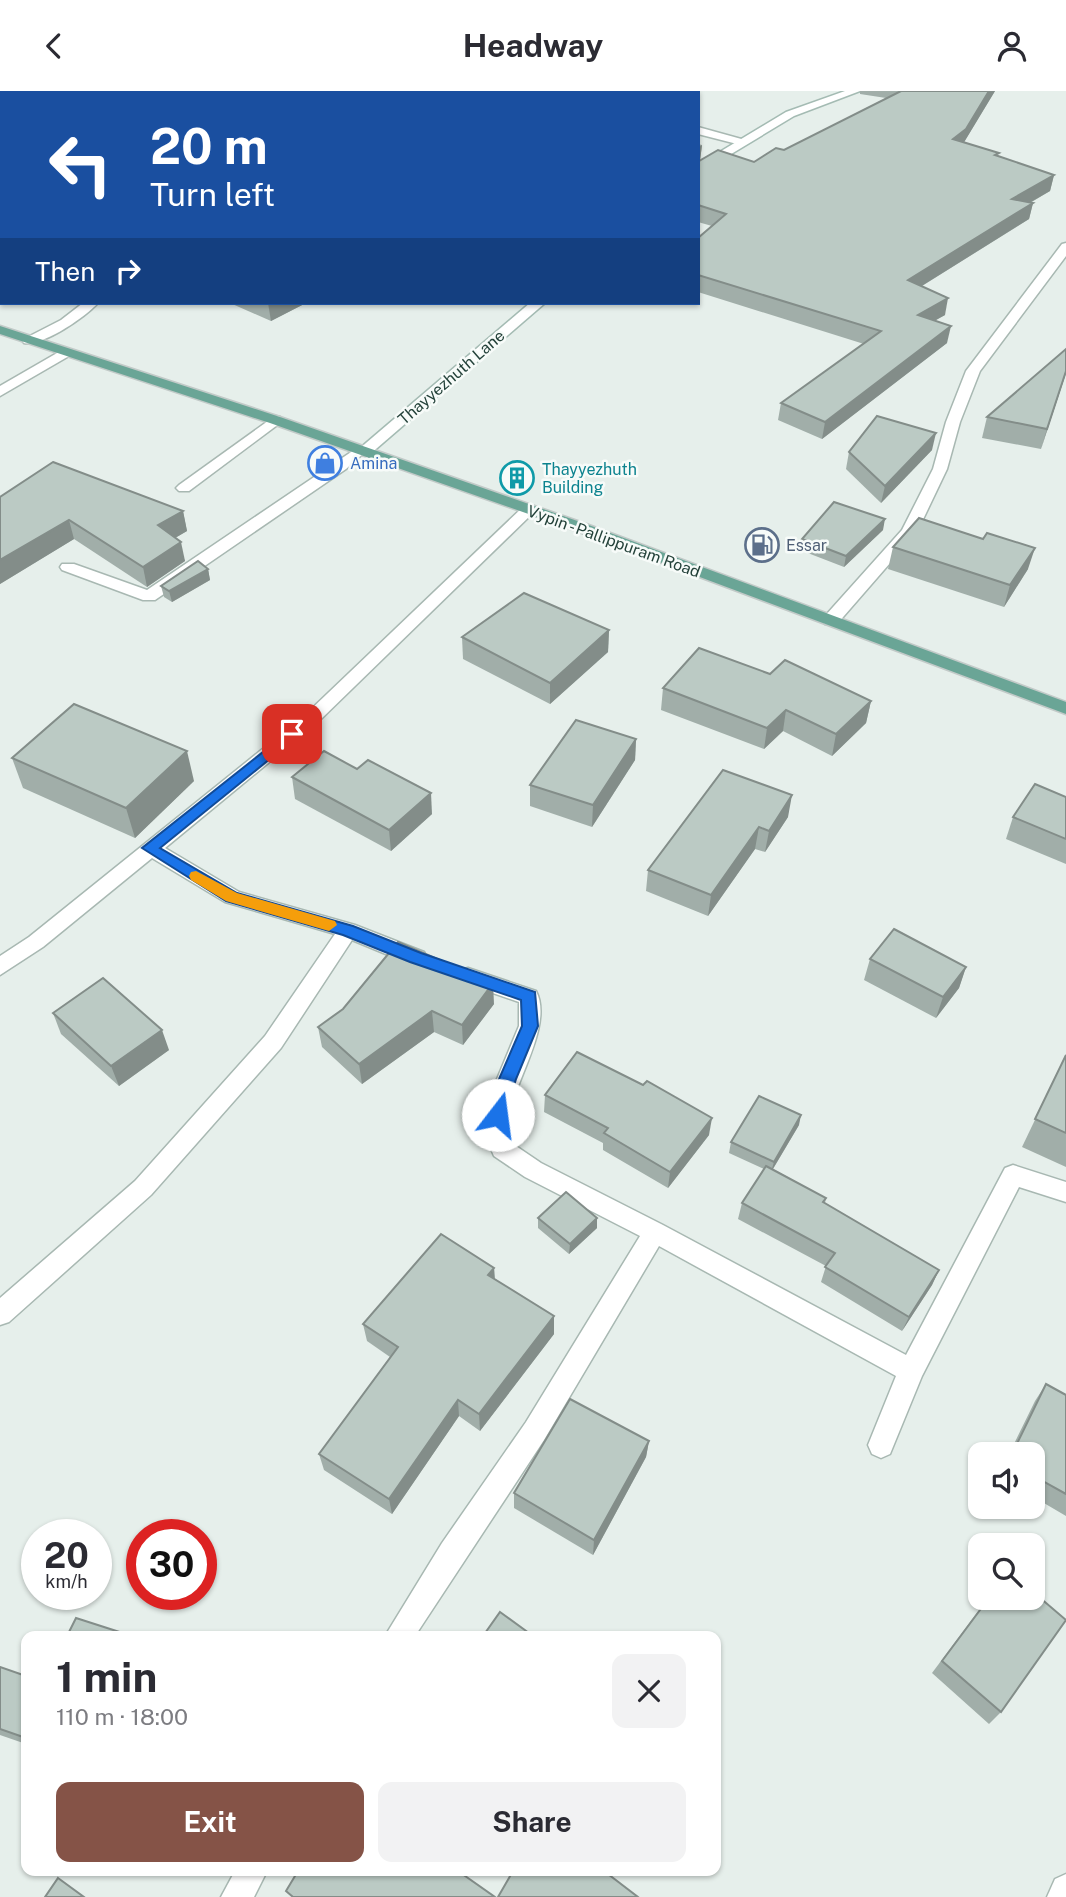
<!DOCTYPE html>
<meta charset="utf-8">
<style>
:root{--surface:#fff;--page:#f2f2f3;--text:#2b2b33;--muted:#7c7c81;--accent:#855347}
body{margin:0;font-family:"Public Sans",sans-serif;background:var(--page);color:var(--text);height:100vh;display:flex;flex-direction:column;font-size:26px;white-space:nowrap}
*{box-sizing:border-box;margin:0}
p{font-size:23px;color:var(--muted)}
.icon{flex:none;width:38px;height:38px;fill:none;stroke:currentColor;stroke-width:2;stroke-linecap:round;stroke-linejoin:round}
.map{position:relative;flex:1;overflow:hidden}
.drawer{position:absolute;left:21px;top:1540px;width:700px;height:245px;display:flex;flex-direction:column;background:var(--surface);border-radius:14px;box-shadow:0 2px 5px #0004}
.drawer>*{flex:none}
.guide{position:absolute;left:0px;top:0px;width:700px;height:214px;box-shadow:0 2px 5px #0004;background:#1a4fa0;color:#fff;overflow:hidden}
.controls{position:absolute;left:968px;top:1351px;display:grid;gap:14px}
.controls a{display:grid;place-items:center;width:77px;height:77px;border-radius:14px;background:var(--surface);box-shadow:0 2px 5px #0004;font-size:35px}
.speed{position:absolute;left:21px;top:1428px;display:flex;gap:14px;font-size:35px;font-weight:700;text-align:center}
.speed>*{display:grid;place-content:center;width:91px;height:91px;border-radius:50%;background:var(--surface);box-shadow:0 2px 5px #0004;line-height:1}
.speed small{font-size:18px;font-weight:400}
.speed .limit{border:10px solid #d22;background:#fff;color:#111}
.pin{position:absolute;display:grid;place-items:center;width:60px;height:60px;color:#fff;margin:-30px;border-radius:14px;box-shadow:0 4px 10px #0006}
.me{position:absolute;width:77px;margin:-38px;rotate:15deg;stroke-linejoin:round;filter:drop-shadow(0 0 5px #0008)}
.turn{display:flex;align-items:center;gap:24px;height:147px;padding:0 35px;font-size:32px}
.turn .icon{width:91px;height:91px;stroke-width:2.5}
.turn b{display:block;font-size:49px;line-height:60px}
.then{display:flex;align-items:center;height:66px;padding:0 35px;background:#0003;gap:14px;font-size:26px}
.round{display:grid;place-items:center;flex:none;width:74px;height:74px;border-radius:14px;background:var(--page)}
.summary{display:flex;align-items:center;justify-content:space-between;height:119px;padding:0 35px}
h1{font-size:42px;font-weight:700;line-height:52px}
.action{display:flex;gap:14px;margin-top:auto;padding:14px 35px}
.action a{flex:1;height:80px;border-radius:14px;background:var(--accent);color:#fff;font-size:28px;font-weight:700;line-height:80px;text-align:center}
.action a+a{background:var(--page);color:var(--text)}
header{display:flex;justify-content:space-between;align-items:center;height:91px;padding:0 35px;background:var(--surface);font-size:32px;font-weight:700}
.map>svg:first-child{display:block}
</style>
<header><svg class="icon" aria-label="back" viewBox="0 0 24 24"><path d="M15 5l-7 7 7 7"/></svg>Headway<svg class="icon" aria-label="person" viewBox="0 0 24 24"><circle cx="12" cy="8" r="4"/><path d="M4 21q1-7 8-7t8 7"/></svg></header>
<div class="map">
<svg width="1066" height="1806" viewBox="0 0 1066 1806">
<rect width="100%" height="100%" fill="#e6efeb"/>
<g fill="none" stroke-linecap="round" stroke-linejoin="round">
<path fill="#8ec9d4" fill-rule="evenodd" d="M95,0H106L104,2Z"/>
<g stroke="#a8b8b2" stroke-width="3">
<g id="street">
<path d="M116,0H129L115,2Z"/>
<path d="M548,0H564L565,2H549Z"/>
<path d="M698,36L745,49L747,51L741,54L698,43Z"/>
<path d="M1066,152V165L980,280L960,331L947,378L917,441L837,533H825L823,529L825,525L902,439L933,378L946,331L966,280L1062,153Z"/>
<path d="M83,212H98C85,226 44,255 24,252L22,249L61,229Z"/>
<path d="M64,258L71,262L69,265L0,305V295Z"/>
<path d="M275,325L280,326L282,329L280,332L189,400H179L176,397L179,394Z"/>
<path d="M360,355L367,359L346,378L155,509H143L62,479L60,476L62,473H74L147,499Z"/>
<path d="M528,414L533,416L536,419L533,422L318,631L165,757L239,801L355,834L424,861L427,867L424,873L417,875L410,873L352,849L281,957L151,1104L9,1231L0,1234V1207L135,1090L265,945L335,843L225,811L152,767L43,856L0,884V865L29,846L306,623L523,416Z"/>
<path d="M468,877L536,900C553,932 517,987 510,1020C508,1030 512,1043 513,1053L541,1072L663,1134L906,1264L1005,1077L1013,1074L1066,1091V1111L1019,1096L922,1285L890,1363L881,1367L872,1363L868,1354L896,1285L659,1155L544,1349L415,1545H385L442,1452L526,1331L640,1145L525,1086L494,1065L491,1058L487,1024L497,988L519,935V911L461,891L458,885L461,879Z"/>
<path d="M235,1780H267L254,1806H221Z"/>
<path d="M1066,1783V1806H1047L1055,1788Z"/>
</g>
</g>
<g stroke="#a4bbb3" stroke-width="3">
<g id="secondary">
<path d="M845,0H860L794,25L698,83V74L786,21Z"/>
<path d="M530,212H545L369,364H359L357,361L359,358Z"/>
</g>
</g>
<g stroke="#c2cac8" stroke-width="3">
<path id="primary" d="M0,235L280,326L586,433L1066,611V623L574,439L270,332L0,243Z"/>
</g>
<use href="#street" fill="#fff" fill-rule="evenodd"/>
<use href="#secondary" fill="#fff" fill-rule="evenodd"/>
<use href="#primary" fill="#6aa596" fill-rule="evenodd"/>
</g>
<g fill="#a1aea9">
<path d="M0,0L2,2V64H0Z"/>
<path d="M472,0H503L500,2H478Z"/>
<path d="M860,0H995L964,51L998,65L1054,84L1050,100L1030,112H1033L1029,128L922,195L945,224L935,229L947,252L822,348L778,329L781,312L864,253L698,201V147L712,135L698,131V53L702,54L700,69L754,71L784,59L886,7L860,3Z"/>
<path d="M0,80H2V113L0,111Z"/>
<path d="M230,212H306L271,230Z"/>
<path d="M1066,282L1041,358L982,347L987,326Z"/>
<path d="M932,359L881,412L846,378L849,361Z"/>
<path d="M0,406L183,420L187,440L175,447L185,470L147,496L74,448L0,493Z"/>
<path d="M883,439L844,476L800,459L802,448Z"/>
<path d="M893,456L1028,478L1004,516L888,478Z"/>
<path d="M208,478L210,489L172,511L164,506L161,495Z"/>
<path d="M609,539L608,561L550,613L463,568L462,546Z"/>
<path d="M770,583L871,610L866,632L832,665L783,640L764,658L661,619L663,597Z"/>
<path d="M636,648L635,669L592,736L530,715V694Z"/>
<path d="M12,667L194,690L135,747L23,697Z"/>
<path d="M723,679L788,726L765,761L755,758L708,825L646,800L648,779Z"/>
<path d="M292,686L432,723L391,760L295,708Z"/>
<path d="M1066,706V773L1006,748L1013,726Z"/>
<path d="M870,868L966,876L959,897L936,927L864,889Z"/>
<path d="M494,913L463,954L434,941L362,993L322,956L318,936Z"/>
<path d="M53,922L169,959L119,995L61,943Z"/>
<path d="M1066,964V1076L1022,1056Z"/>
<path d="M545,1004L709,1044L668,1097L603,1059V1052L544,1021Z"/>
<path d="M799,1034L773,1078L826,1107L825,1112L939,1179L932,1194L902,1240L821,1191L826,1175L738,1128L742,1112L764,1078L729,1062L731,1051Z"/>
<path d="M538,1127H597V1137L569,1163L538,1137Z"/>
<path d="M494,1177L495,1188L554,1225V1243L480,1340L459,1325L392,1423L324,1379L319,1363L390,1266L367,1250L363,1233Z"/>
<path d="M1046,1293L1066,1304V1425L1032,1405V1363H1009L1035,1310Z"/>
<path d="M649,1350L646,1366L593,1464L514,1417V1402Z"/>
<path d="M988,1507L1001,1621L989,1633L932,1582Z"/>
<path d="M0,1576L26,1585V1653L0,1644Z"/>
</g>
<g fill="#838d89">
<path d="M370,0H397L393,2H367Z"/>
<path d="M491,0H503L500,2H491Z"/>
<path d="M989,0H995L963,53L953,48Z"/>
<path d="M702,54L700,70L698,71V57Z"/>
<path d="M1054,84L1050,100L1008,124L1012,108Z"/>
<path d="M1033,112L1029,128L904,206L908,189Z"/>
<path d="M948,207L945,224L915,241L918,224Z"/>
<path d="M268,212H306L271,230Z"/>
<path d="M951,235L947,252L822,348L825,331Z"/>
<path d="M1066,280V282L1041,358L1047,338Z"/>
<path d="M936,342L932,359L881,412L885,395Z"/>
<path d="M183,420L187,440L163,454L158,434Z"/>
<path d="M885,428L883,439L844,476L846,465Z"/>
<path d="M69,429L74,448L0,493V469Z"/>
<path d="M181,451L185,470L147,496L143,476Z"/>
<path d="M1035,457L1028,478L1004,516L1010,494Z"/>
<path d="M208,478L210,489L172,511L169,500Z"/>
<path d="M609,539L608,561L550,613V592Z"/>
<path d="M871,610L866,632L832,665L836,643Z"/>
<path d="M786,619L783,640L764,658L767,637Z"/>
<path d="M636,648L635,669L592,736L593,714Z"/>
<path d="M187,660L194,690L135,747L126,717Z"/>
<path d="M431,702L432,723L391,760L389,739Z"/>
<path d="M792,704L788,726L765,761L769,740Z"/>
<path d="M759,736L755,758L708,825L711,804Z"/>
<path d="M966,876L959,897L936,927L943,906Z"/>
<path d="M493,892L494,913L463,954L462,934Z"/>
<path d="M432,920L434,941L362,993L359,973Z"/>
<path d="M162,939L169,959L119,995L111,975Z"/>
<path d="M801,1024L799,1034L771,1081L774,1071Z"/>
<path d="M712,1027L709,1044L668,1097L670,1081Z"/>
<path d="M597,1127V1137L569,1163L570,1153Z"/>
<path d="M494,1177L495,1195L488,1184Z"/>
<path d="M939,1179L932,1194L902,1240L909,1226Z"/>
<path d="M554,1225V1243L480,1340L479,1323Z"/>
<path d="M458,1309L459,1325L392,1423L389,1408Z"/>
<path d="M649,1350L646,1366L593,1464L594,1449Z"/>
</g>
<g fill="#bbcac4" stroke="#838d89" stroke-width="2">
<path d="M0,0H70L75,2H2V50L0,49Z"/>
<path d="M359,0H370L367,2H358Z"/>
<path d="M901,0H989L966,38L953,48L999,62L995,64L1054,84L1012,108L1033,112L908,189L948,207L918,224L951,235L825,331L781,312L881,240L698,184V147L726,123L698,114V67L699,70L718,59L754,71L776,57L784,59Z"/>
<path d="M0,80H2V98L0,97Z"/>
<path d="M1066,258V280L1047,338L987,326Z"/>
<path d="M877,325L936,342L885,395L849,361Z"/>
<path d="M53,371L183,420L158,434L181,451L143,476L69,429L0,469V406Z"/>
<path d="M834,411L885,428L846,465L802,448Z"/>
<path d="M919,427L983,448L987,442L1035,457L1010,494L893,456Z"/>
<path d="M198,470L208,478L169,500L161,495Z"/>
<path d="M524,502L609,539L550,592L462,546Z"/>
<path d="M699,557L770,583L785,569L871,610L836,643L786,619L767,637L663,597Z"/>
<path d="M74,613L187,660L126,717L12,667Z"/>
<path d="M576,629L636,648L593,714L530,694Z"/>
<path d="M324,660L357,678L368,669L431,702L389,739L292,686Z"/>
<path d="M723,679L792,704L769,740L759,736L711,804L648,779Z"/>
<path d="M1035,693L1066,706V748L1013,726Z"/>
<path d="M894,838L966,876L943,906L870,868Z"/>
<path d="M398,851L493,892L462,934L432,920L359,973L318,936L343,918Z"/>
<path d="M103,887L162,939L111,975L53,922Z"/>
<path d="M577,961L643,994L647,990L712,1027L670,1081L604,1042L608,1037L545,1004Z"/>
<path d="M1066,964V1042L1035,1028Z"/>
<path d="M759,1005L801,1024L774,1071L731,1051Z"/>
<path d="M766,1075L826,1107L823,1111L939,1179L909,1226L825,1176L835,1162L742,1112Z"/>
<path d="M566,1101L597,1127L570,1153L538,1127Z"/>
<path d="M441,1143L494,1177L488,1184L554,1225L479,1323L458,1309L389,1408L319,1363L398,1256L363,1233Z"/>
<path d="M1046,1293L1066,1304V1403L1032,1384V1363H1012Z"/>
<path d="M570,1308L649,1350L594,1449L514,1402Z"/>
<path d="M1032,1500L1066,1529L1001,1621L942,1570L989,1507H1032Z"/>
<path d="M500,1521L533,1545H483Z"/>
<path d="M76,1527L132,1545H67Z"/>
<path d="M0,1576L26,1585V1647L0,1638Z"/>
<path d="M298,1780H458L495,1806H293L286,1800Z"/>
<path d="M513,1780H604L638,1806H498Z"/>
<path d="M58,1787L84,1806H45Z"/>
</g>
<path fill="#1a73e8" stroke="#114b97" stroke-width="2" d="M292,638L297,640V646L160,757L237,802L353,835L421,862L535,901L538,935L516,988L504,1029H492L489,1024L499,988L522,935L521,909L410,871L343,844L226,810L142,757Z"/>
<path fill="#f59e0b" d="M196,780L237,802L335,830L337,834L329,840L226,810L191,789L189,785L191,781Z"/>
<defs>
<g id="shop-ring" transform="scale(1.75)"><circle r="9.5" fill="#f7fbf9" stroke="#3f7fe0" stroke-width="1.5"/><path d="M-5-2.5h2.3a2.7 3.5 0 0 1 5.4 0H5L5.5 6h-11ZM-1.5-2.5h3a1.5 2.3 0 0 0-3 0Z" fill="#3f7fe0"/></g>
<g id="building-ring" transform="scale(1.75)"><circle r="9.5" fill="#f7fbf9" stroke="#0f9aa8" stroke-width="1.5"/><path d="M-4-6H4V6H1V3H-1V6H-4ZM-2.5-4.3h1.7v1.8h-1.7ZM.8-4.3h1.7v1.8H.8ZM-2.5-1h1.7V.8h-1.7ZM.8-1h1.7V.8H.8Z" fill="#0f9aa8"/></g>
<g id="fuel-ring" transform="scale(1.75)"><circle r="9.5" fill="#f7fbf9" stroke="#5c6f8a" stroke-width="1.5"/><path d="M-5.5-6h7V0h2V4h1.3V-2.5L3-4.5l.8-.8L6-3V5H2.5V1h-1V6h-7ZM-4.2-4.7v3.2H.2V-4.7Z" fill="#5c6f8a"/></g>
</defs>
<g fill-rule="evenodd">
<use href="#shop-ring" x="325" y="372"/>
<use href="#building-ring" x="517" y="387"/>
<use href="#fuel-ring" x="762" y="454"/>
</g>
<g text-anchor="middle" stroke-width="5" stroke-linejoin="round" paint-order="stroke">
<g font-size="16" fill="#24423a" stroke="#f7fbf9">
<text transform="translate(451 286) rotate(-41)" y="6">Thayyezhuth Lane</text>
<text transform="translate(614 450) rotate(20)" y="6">Vypin - Pallippuram Road</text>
</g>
<g font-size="16" fill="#366cbe" stroke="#f7fbf9" text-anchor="start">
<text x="350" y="378">Amina</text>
</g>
<g font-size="16" fill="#0d838f" stroke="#f7fbf9" text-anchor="start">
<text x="542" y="384">Thayyezhuth<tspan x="542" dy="18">Building</tspan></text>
</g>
<g font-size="16" fill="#4e5e75" stroke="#f7fbf9" text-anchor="start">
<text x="786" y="460">Essar</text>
</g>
</g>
</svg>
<div class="controls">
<a><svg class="icon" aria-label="sound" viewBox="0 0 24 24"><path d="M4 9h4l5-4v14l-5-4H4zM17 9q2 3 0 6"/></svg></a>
<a><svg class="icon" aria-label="search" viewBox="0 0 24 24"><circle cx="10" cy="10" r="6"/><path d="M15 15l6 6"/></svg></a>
</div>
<div class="speed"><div>20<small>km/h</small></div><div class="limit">30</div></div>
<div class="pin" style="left:292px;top:643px;background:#d93025"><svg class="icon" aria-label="arrive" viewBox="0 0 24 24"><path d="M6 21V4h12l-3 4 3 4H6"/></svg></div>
<svg class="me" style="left:498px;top:1024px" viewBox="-20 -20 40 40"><circle r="19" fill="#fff"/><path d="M0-13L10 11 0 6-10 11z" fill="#1a73e8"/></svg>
<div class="guide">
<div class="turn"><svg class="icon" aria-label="left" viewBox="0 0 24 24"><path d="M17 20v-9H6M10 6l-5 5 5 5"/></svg><div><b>20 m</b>Turn left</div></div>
<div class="then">Then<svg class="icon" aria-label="right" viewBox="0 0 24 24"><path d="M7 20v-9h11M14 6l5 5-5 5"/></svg></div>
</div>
<section class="drawer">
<div class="summary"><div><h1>1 min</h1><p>110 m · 18:00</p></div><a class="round"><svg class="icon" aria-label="close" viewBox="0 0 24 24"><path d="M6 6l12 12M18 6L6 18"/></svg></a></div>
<div class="action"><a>Exit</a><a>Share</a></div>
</section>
</div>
